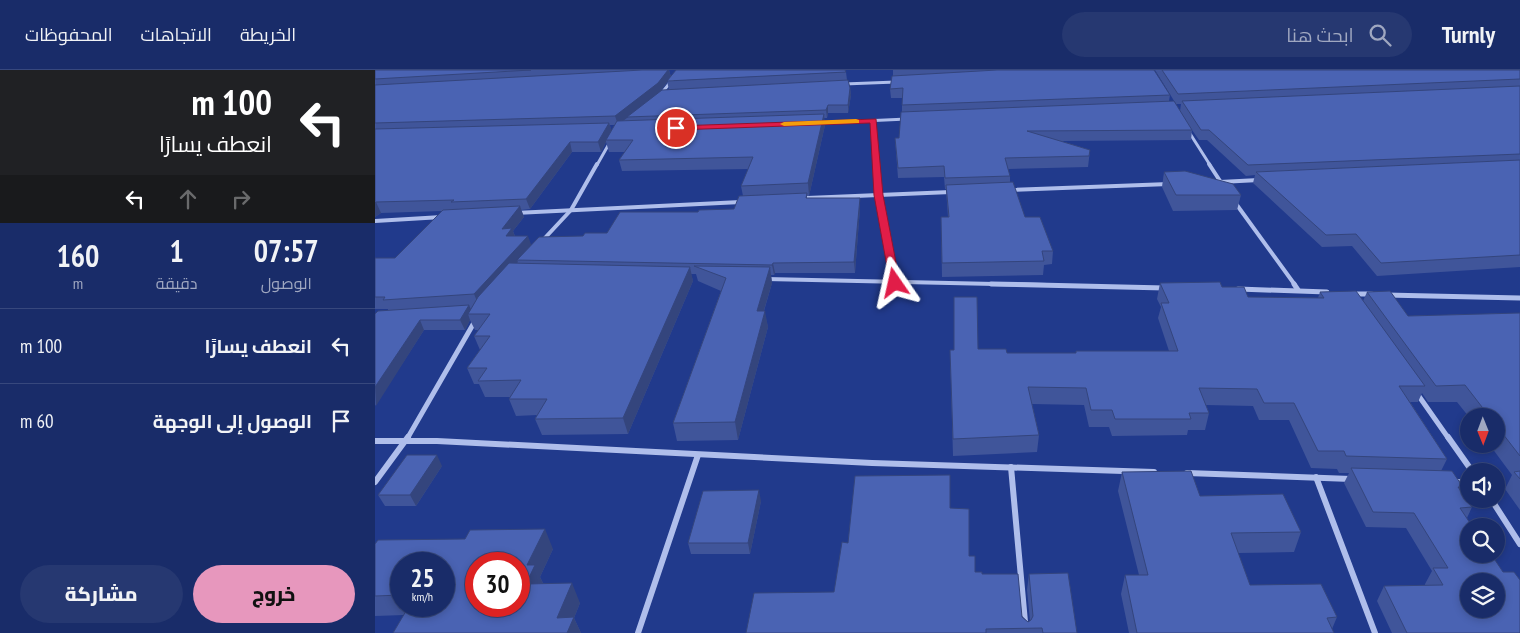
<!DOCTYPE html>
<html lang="ar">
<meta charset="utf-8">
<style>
:root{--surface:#192c69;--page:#263871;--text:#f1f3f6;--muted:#9fa7c0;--line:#37487d;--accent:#e797bd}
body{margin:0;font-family:"PT Sans Narrow",Cairo,sans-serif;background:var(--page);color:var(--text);direction:rtl;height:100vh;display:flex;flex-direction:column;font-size:19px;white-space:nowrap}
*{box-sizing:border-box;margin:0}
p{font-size:16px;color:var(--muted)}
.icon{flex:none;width:28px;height:28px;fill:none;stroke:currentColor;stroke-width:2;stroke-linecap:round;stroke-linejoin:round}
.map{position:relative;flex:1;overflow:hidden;direction:ltr}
.details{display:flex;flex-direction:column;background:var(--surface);width:375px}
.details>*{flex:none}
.banner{background:#202124;color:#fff;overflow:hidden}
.needle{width:32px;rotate:179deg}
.tools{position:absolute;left:1085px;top:338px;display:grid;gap:10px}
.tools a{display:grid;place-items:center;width:45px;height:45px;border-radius:50%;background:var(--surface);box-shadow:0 2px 8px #0003,0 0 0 1px var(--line);font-size:25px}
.speed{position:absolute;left:15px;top:482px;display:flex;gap:10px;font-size:25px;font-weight:700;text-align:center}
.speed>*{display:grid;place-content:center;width:65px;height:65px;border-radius:50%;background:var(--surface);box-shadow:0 2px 8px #0003,0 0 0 1px var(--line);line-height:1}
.speed small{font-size:12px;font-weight:400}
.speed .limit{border:8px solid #d22;background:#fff;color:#111}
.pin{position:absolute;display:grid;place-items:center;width:42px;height:42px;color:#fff;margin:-21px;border:2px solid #fff;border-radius:50%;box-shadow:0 1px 5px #0007}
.me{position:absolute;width:55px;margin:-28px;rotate:349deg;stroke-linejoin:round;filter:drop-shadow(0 0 4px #0008)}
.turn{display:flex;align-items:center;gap:18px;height:105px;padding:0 20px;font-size:22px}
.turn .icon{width:65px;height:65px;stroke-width:2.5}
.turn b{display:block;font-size:35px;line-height:42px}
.lanes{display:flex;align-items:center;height:48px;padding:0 20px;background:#0003;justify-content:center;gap:25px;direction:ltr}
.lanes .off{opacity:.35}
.eta{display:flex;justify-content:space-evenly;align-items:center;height:85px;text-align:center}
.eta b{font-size:30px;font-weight:800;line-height:35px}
.cta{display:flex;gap:10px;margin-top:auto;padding:10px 20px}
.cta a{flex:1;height:58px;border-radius:30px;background:var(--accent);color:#111;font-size:20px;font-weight:800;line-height:58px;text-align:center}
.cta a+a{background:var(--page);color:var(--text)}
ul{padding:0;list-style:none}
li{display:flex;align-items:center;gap:15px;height:75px;padding:0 20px;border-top:1px solid var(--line)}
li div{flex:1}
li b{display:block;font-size:19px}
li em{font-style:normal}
header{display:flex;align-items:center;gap:30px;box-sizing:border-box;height:70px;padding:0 25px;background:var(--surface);border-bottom:1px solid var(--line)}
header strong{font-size:24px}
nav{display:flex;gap:28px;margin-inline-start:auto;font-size:18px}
.search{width:350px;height:45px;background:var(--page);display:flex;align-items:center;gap:12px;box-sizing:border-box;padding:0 18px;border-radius:28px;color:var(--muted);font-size:19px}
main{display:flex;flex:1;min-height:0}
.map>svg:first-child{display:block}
</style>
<header>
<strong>Turnly</strong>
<div class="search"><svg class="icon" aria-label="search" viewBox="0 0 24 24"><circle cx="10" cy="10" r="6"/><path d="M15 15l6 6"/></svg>ابحث هنا</div>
<nav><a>الخريطة</a><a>الاتجاهات</a><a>المحفوظات</a></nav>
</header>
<main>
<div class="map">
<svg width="1145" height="563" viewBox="0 0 1145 563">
<rect width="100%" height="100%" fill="#213a8c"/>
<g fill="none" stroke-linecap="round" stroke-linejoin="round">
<g stroke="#afbeeb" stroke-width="3">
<path d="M469,14L521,12"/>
<path d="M286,24L305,0"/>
<path d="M499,51L502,95"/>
<path d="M445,53L532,49"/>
<path d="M814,62L835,95"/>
<path d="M222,95L235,72"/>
</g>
<g stroke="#afbeeb" stroke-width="4">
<path d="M502,94L504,125L520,213"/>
<path d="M834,94L847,114"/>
<path d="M845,112L884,110"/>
<path d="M635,120L794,114"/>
<path d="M432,128L576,122"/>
<path d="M859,131L920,215"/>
<path d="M140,143L366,132"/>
<path d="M0,151L67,147"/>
<path d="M168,170L196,140L222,94"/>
<path d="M391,209L672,215"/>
</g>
<g stroke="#afbeeb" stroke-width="5">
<path d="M616,214L790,218"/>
<path d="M919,214L923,220"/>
<path d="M863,219L952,222"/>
<path d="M978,224H997"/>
<path d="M1011,225L1145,228"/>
<path d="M1041,322L1074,369"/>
<path d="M32,369L100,251"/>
</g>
<g stroke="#afbeeb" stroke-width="6">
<path d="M1073,367L1097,401"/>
<path d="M0,371H62L497,393L779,402"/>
<path d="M636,397L651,563"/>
<path d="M812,403L976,409"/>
<path d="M941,407L1000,563"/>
<path d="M0,412L33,367"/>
<path d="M1080,412H1094"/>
<path d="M1116,429L1145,474"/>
<path d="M263,563L323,385"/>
</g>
</g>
<g fill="#40559a" fill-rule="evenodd">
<path d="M0,0H296H294L296,7L285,22L294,20L292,11L471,2L472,10L475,18L476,25L473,43H453L452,48H449L450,55L434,126H432V128H485V138L480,203H400L399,205H396L397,213L389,241L393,257L363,370L302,371L298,353L346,221L323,211L321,204H316L318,211L253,364L167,365L160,349L162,345L141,346L134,329L136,327H110L104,314H99L92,298L105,280L99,266L104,260H100L95,250L90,260H49L0,336V244L13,240V239H0V188H20L67,141L6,143L0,147ZM235,55H240L236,61ZM231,72L234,82H250L244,90L247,101L374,99L366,116L368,126L359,139L323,142L232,163L156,175L140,166L138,161L149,147L146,140L155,139L197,82H226Z"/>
<path d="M518,0H779L795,25L794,31L805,41L806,34H801L780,0H1145V197L1002,206L977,176L947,177L878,113L880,105L871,106L832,70H824L817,60L816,70L686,71L715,80L713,97L633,99L635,106V112L650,147L678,181L677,194L669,195L668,205L567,207L566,147H573L571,119H570L569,107L523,108L520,68H524L527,42V28H516L515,19L518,6Z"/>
<path d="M789,102L866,125L862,140L798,141L787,117Z"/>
<path d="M785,213L847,217L873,227L943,228L945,222L988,231L992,222L1033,246L1145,243V440L1130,419L1137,405L1114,374H1121V346H1094V347L1082,332H1053L1047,323L1043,332H1035L1072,389L1066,401L1088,417L1086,421L1097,437L1092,448L1145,563H1017L1002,531L1009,516L1050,515V514L1057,501L1031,458L991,457L969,413L974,403H964L962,399L936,398L914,350H884L878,336L831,335L834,343L830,360H813L812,365L737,366L734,357H714L709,335L657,334L664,365L662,382L578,386L575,280L603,279L632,283H701V281H794L783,248L786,237L782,229Z"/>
<path d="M67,396L41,436H10L3,425Z"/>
<path d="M747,402L825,426L926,462L919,482L863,483L875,515L962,547L957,559L959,563H754L746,524L750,505H764L743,421Z"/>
<path d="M386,431L375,484H316L313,473Z"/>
<path d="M575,438L600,502L607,504L653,552L655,551L652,520L654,504L702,563H371L459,522L473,473Z"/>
<path d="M0,474L178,479L165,507L168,513L205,533L199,548L206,563H18L29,545L0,546ZM26,494L69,536H26Z"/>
</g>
<g fill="#34457d">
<path d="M293,0H294L296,7L285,22L243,55L240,46Z"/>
<path d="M475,18L476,25L473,43V35Z"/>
<path d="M453,35V43L452,48L451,40Z"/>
<path d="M449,44L450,55L434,126L433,113Z"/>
<path d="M234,53L237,62L231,70V72L226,82L223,72Z"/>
<path d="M195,72L197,82L155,139L151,129Z"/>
<path d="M485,128V138L480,203L479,192Z"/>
<path d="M1,132L6,143L0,147V133Z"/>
<path d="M145,136L149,147L138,161L141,170L135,177L127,159Z"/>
<path d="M153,166L157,177L142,190L143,192L104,236L99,224Z"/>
<path d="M398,193L400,203L399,205L397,195Z"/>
<path d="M315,197L318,211L253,364L248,348Z"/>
<path d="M395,197L397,213L384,257L382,241Z"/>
<path d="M94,235L98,244H93L95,250L90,260L85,250Z"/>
<path d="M390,241L393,257L363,370L360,352Z"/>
<path d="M45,250L49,260L1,336L0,317Z"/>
<path d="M62,385L67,396L41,436L35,425Z"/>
<path d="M384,420L386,431L375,484L373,473Z"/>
<path d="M170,459L178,479L165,507L169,515L151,514L152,495Z"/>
<path d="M197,513L205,533L199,548L206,563H190L182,548Z"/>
</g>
<g fill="#4a63b3" stroke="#34457d" fill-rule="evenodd">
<path d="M0,0H156L0,9Z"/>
<path d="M267,0H293L283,13L240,46L0,53V15Z"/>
<path d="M301,0H470L471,2L292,11Z"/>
<path d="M622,0H779L795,25L527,35L528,18L515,19L517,6Z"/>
<path d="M787,0H1145V9L803,24Z"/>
<path d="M473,10L475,18L473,35H453L451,40L252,47L287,20Z"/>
<path d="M1145,16V84L873,95L834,60H826L807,31Z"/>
<path d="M799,31L817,60L652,61L715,80L714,86L630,88L635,106L570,108L569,96L523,98L520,68H524L526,42Z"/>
<path d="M449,44L433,113L366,116L378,87L244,90L258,70H231L242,51Z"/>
<path d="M234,53L223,72H195L151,129L76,132L79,130L1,132L0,133V59Z"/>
<path d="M1145,90V185L1006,193L981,164L951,165L881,102Z"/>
<path d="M810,101L858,114L866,125H801L789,102Z"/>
<path d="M638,112L650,147H665L678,181H667L669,191L567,193L566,147H574L571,115Z"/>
<path d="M432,123L431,128H485L479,192L398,193L397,195L142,190L164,167L208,166L210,163H232L245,142H323L324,140L359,139L364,126Z"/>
<path d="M145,136L127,159L137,158L131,166H153L99,224L8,230L10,227H0V188H20L68,140Z"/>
<path d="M134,193L315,197L248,348L160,349L172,329H134L146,310L103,311L112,298H92L115,266H99L115,244H93L103,227Z"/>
<path d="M319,196L395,197L382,241H390L360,352L298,353L351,208Z"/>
<path d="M845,212L847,217H869L873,227L949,228L945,222L981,221L1050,316H1024L1072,389L971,386L969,381H943L919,333H889L882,319L824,318L834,343H814L816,349H740L737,340H716L711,318L653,317L664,365L578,369L575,280H579V227H602L603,279H631L632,283H701V281H803L786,233H794L785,213Z"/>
<path d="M1015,221L1033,246L1145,243V386L1121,355V346H1114L1090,315L1061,316L992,222Z"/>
<path d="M94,235L85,250H45L0,317V244L3,241Z"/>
<path d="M32,385H62L35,425H3Z"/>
<path d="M976,398L1077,401L1088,417H1083L1097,437L1085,438L1097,456H1094V484H1116L1128,502H1139L1145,510V563H1032L1009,516L1068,515L1058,498H1073L1039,443L998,442ZM1094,511H1121V539H1094Z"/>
<path d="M816,401L825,426L908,424L926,462L856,463L875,515L946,514L962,547L952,548L959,563H762L750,505H773L747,402Z"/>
<path d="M1145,401V409L1139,402Z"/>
<path d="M575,405V438L594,439V486H600V502H607V504H643L647,547L653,552L656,550L658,546L654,504L693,503L702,563H668L667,558L611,559V563H371L379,523L459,522L467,472L473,473L480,406Z"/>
<path d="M384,420L373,473H313L328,421Z"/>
<path d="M170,459L152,495H160L151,514L197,513L182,548L199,547L192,563H18L34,536H69V494H26V525L0,526V474L3,470L90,469L95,460ZM101,494H144V536H101Z"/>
</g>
<path fill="#e11d48" stroke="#92132f" d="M501,49L508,125L525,213L520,216L515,213L499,125L495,53L301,60L298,58L301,56Z"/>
<path fill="#f59e0b" d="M481,49L484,50V53L409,56L405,54L409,52Z"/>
</svg>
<div class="tools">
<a><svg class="needle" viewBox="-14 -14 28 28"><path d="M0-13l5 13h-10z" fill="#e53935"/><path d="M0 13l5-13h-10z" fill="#9fa7c0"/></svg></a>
<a><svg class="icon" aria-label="sound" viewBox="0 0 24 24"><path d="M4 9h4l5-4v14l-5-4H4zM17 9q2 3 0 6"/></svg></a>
<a><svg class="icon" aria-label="search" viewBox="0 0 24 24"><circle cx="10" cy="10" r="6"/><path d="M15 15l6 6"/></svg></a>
<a><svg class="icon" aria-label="layers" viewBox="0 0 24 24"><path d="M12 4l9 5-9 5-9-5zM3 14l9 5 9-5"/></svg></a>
</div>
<div class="speed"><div>25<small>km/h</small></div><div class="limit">30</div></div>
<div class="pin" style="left:301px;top:58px;background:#d93025"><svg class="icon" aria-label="arrive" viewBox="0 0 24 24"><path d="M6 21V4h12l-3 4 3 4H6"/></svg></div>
<svg class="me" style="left:520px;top:213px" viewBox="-20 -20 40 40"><path d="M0-17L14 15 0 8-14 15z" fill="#e11d48" stroke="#fff" stroke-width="4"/></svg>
</div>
<section class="details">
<div class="banner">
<div class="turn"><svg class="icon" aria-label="left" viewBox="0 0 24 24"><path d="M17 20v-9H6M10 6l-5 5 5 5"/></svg><div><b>100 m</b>انعطف يسارًا</div></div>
<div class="lanes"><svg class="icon" aria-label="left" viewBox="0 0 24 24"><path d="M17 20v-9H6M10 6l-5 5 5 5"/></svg><svg class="icon off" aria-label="ahead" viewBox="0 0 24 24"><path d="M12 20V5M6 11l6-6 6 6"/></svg><svg class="icon off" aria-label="right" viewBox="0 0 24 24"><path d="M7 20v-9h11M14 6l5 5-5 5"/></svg></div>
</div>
<div class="eta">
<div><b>07:57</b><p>الوصول</p></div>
<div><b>1</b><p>دقيقة</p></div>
<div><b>160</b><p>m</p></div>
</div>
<ul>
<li><svg class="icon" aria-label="left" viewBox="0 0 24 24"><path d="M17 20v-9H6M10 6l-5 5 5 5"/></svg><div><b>انعطف يسارًا</b></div><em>100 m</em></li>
<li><svg class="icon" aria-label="arrive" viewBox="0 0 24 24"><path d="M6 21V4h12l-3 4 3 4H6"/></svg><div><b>الوصول إلى الوجهة</b></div><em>60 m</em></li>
</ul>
<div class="cta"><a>خروج</a><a>مشاركة</a></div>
</section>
</main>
